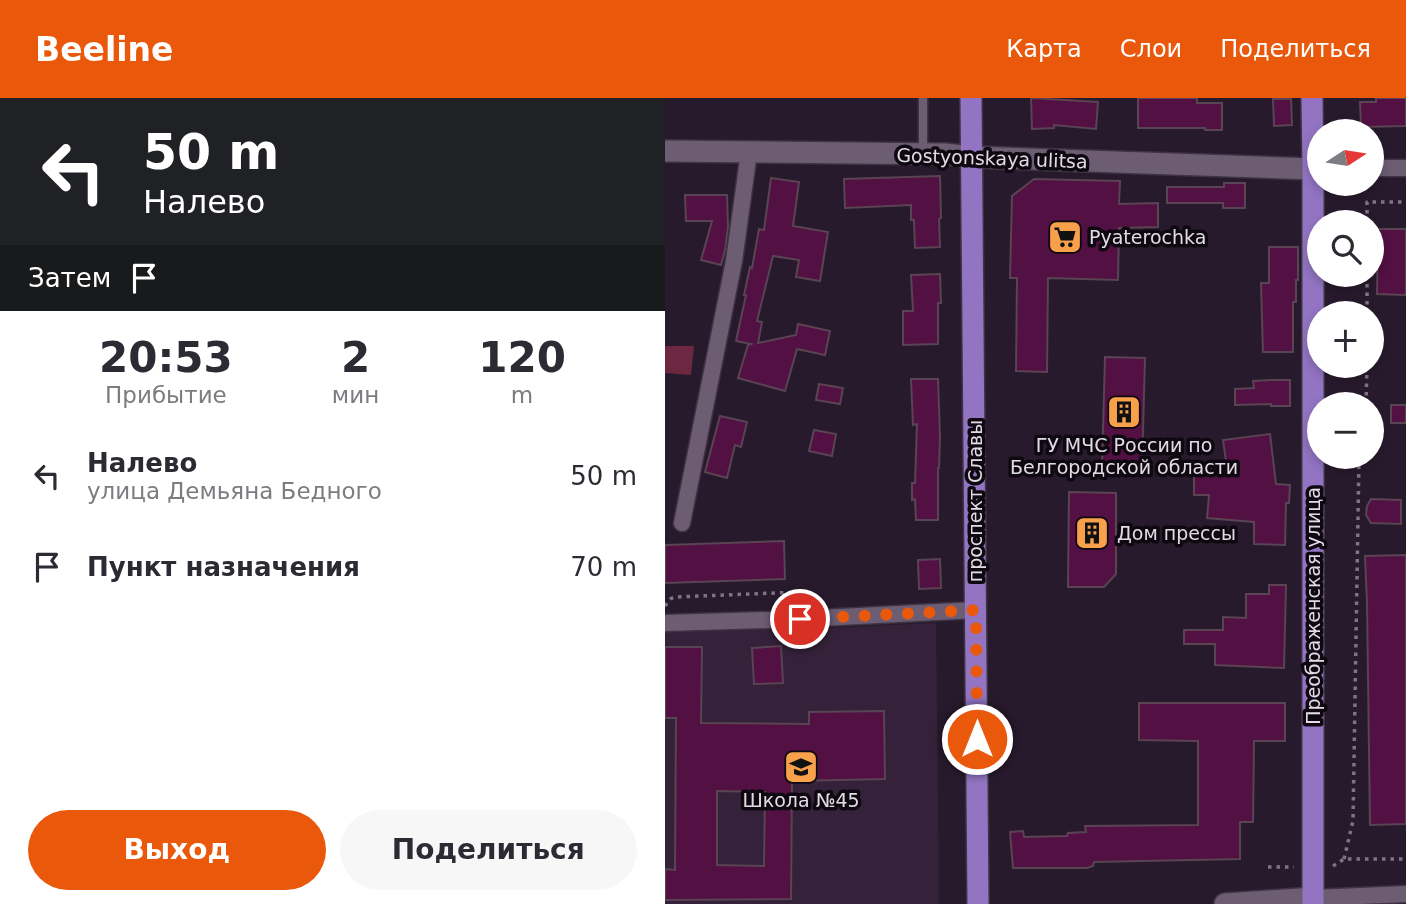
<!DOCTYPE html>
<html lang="ru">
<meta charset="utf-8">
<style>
:root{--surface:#fff;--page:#f7f7f7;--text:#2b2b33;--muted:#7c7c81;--accent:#ea580c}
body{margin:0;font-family:"DejaVu Sans",sans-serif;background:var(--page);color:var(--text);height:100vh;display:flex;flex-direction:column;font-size:26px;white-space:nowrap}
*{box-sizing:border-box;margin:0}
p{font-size:23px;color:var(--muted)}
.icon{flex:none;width:38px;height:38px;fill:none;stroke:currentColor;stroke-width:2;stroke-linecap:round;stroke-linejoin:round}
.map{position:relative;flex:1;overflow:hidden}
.side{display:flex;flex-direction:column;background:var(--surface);width:665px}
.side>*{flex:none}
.banner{background:#202124;color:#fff;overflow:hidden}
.needle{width:46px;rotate:78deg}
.tools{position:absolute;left:642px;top:21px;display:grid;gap:14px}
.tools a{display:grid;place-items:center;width:77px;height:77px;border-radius:50%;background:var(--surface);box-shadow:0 4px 10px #0003;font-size:35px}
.pin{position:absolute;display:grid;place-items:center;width:60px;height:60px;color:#fff;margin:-30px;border:4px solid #fff;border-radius:50%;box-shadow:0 2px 7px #0007}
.me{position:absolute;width:77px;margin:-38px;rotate:0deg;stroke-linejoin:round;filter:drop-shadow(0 0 5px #0008)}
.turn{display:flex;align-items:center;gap:24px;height:147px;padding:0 28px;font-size:32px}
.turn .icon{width:91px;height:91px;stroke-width:2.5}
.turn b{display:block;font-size:49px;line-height:60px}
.then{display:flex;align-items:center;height:66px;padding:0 28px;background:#0003;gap:14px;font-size:26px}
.eta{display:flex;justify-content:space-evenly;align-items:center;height:119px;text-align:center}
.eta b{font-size:42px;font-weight:800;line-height:49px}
.action{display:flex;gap:14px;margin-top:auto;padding:14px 28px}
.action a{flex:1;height:80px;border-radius:42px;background:var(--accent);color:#fff;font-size:28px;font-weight:800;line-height:80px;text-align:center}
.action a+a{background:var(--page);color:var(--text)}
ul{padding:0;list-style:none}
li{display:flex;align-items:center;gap:21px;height:91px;padding:0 28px}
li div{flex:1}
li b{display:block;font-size:26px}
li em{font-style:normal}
header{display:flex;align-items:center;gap:42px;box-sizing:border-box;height:98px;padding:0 35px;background:var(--accent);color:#fff}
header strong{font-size:33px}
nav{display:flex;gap:38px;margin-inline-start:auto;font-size:24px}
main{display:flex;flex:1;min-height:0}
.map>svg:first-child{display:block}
</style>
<header>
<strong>Beeline</strong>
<nav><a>Карта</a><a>Слои</a><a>Поделиться</a></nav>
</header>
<main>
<section class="side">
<div class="banner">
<div class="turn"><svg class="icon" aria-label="left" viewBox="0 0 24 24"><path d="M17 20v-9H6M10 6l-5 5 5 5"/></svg><div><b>50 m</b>Налево</div></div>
<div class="then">Затем<svg class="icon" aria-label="arrive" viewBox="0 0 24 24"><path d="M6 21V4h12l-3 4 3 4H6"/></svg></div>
</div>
<div class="eta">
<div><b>20:53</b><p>Прибытие</p></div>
<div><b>2</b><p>мин</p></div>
<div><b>120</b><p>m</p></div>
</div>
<ul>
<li><svg class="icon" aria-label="left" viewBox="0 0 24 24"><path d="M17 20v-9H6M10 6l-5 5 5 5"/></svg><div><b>Налево</b><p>улица Демьяна Бедного</p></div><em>50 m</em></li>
<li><svg class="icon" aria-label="arrive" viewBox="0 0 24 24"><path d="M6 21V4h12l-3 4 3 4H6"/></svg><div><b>Пункт назначения</b></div><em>70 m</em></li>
</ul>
<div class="action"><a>Выход</a><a>Поделиться</a></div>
</section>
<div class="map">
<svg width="741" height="806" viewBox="0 0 741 806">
<rect width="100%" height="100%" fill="#281a2d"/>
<path fill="#35223a" d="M271,525L274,806H0V530L124,532Z"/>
<path fill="#6c2741" d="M0,248H29L26,277L0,275Z"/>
<g fill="#521043" stroke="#5a4352" stroke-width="2" fill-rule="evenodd">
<path d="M366,0L433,4L431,31L389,27V30L367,31Z"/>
<path d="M473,0H532V5H557V32H540V30H473Z"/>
<path d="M711,0H741V28L696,29L695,4H711Z"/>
<path d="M608,1H626L627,27L609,28Z"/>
<path d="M275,78L276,120L274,121L275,149L250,150L249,122H246V107L180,110L179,81Z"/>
<path d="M106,80L134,84L128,128L163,134L155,183L131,179L134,162L108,158L92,223L97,224L93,245L131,237L133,226L165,233L160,257L132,251L120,293L73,280L83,247L86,246L71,243L81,197H79L85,169L87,170L94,131L99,132Z"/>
<path d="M369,81L455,83L454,106L493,105V129L454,130L453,182L383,180L382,274L351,273L352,180H345L347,98Z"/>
<path d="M559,85H580V110H558V105H502V89H559Z"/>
<path d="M20,97H62L63,129L60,152L56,167L36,162L47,123H21Z"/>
<path d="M713,131H741V197L712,196Z"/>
<path d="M604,149H633V182H631V204H628V254H598L596,185H604Z"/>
<path d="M275,176L276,205H273V246L238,247V213H248L246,177Z"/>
<path d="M440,259L480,260L477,370L437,369Z"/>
<path d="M246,281H273L275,340L274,370H273V422H251L250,401L247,402V385H250L252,326L248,327Z"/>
<path d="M606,282H625V308H606V306L570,307V291L589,290L588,283Z"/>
<path d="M154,286L178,290L175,306L151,302Z"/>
<rect x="726" y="307" width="15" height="18"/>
<path d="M55,318L82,324L76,349L70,347L62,380L40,374Z"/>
<path d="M149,332L171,336L167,358L144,353Z"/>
<path d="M605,336L611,386L625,387L624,405H621L620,447L589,446V424L542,420L544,397H529V370H562L558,342Z"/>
<path d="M404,394L451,395V476L439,489H403Z"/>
<path d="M706,401L736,402V426L706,425L701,417L702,408Z"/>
<path d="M119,443L120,481L0,485V447Z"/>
<path d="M741,457V726L705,727L702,504L700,458Z"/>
<path d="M275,461L276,490L254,491L253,462Z"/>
<path d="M604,487H621L619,570L550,567V546H519V532H558V519L581,520V496H604Z"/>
<path d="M116,548L118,585L89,586L87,550Z"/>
<path d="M0,549H37L36,625L144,626V614L219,613L220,681L127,683L126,801L0,802V771L10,772L11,620H0ZM52,693L100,694L99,768L52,767Z"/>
<path d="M474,605H620V643H589L588,724H575V761L429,764L428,768L422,770H348L345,734L358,733L359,739L402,738L403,735L421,734L420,728L533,727V643L474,642Z"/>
</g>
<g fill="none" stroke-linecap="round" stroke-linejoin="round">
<g stroke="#3f3443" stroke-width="11">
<path id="lane" d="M258,0V53"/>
</g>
<g stroke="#3f3443" stroke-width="19">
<g id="street">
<path d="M707,70H741"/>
<path d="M17,425L69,163L84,54"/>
<path d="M0,525L136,521L311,512"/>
<path d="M649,800L741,796"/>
</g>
</g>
<g stroke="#3f3443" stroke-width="24">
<g id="secondary">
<path d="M0,53L280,56L307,59L648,71"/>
<path d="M560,806L649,800"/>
</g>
</g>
<g stroke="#3f3443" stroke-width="24">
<g id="primary">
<path d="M306,0L313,806"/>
<path d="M647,0L648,71V806"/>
</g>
</g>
<g stroke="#807484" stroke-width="3.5" stroke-dasharray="3.5 5" stroke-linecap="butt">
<path d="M702,124V104H741"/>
<path d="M702,215V177"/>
<path d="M701,306L702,268"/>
<path d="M0,508L5,501L10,499L135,494"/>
<path d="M679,761L688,723L694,359"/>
<path d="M668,768L679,761H741"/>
<path d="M603,769H629"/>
</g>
<use href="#lane" stroke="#6d5d73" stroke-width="8"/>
<use href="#street" stroke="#6d5d73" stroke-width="16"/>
<use href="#secondary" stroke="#6d5d73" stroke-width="21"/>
<use href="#primary" stroke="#9274c2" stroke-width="21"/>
</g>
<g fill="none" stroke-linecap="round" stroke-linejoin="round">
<path stroke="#ea580c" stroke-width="12" stroke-dasharray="0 21.6" d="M135,521L311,512L312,641"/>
</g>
<defs>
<g id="supermarket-square" transform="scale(1.75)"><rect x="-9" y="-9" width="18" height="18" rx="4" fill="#f8a14a" stroke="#0e0810"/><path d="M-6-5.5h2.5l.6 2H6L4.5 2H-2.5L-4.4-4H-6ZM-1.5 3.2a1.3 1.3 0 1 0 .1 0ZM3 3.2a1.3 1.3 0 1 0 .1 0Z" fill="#111"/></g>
<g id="building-square" transform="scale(1.75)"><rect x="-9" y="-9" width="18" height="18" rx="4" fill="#f8a14a" stroke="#0e0810"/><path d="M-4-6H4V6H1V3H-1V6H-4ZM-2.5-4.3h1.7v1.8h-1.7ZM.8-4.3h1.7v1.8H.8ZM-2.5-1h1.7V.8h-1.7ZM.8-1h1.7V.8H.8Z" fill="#111"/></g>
<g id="school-square" transform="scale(1.75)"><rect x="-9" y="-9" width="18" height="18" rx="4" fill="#f8a14a" stroke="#0e0810"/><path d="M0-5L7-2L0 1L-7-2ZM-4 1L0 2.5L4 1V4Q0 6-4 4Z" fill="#111"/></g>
</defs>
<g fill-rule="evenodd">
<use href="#supermarket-square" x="400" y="139"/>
<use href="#building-square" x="459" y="314"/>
<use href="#building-square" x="427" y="435"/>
<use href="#school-square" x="136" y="669"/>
</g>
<g text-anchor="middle" stroke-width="7" stroke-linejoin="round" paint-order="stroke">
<g font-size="19" fill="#e4dae7" stroke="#0e0810">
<text transform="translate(327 60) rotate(2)" y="7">Gostyonskaya ulitsa</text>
<text transform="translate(310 403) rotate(-90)" y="7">проспект Славы</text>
<text transform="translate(648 508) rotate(-90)" y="7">Преображенская улица</text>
</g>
<g font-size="19" fill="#e4dae7" stroke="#0e0810" text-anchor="start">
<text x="424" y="146">Pyaterochka</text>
<text x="459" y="354" text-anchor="middle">ГУ МЧС России по<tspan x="459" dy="22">Белгородской области</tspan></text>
<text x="452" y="442">Дом прессы</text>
<text x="136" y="709" text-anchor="middle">Школа №45</text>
</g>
</g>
</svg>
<div class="tools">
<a><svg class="needle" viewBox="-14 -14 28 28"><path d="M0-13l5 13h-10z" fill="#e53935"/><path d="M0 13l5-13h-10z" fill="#7c7c81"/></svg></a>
<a><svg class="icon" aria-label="search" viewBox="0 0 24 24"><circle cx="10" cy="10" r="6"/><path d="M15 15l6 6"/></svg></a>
<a>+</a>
<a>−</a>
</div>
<div class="pin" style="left:135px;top:521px;background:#d93025"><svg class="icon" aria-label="arrive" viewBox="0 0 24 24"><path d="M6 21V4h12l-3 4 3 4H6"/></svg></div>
<svg class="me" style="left:312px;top:641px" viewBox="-20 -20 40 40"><circle r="17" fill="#ea580c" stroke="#fff" stroke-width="3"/><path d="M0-11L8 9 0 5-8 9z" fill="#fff"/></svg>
</div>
</main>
